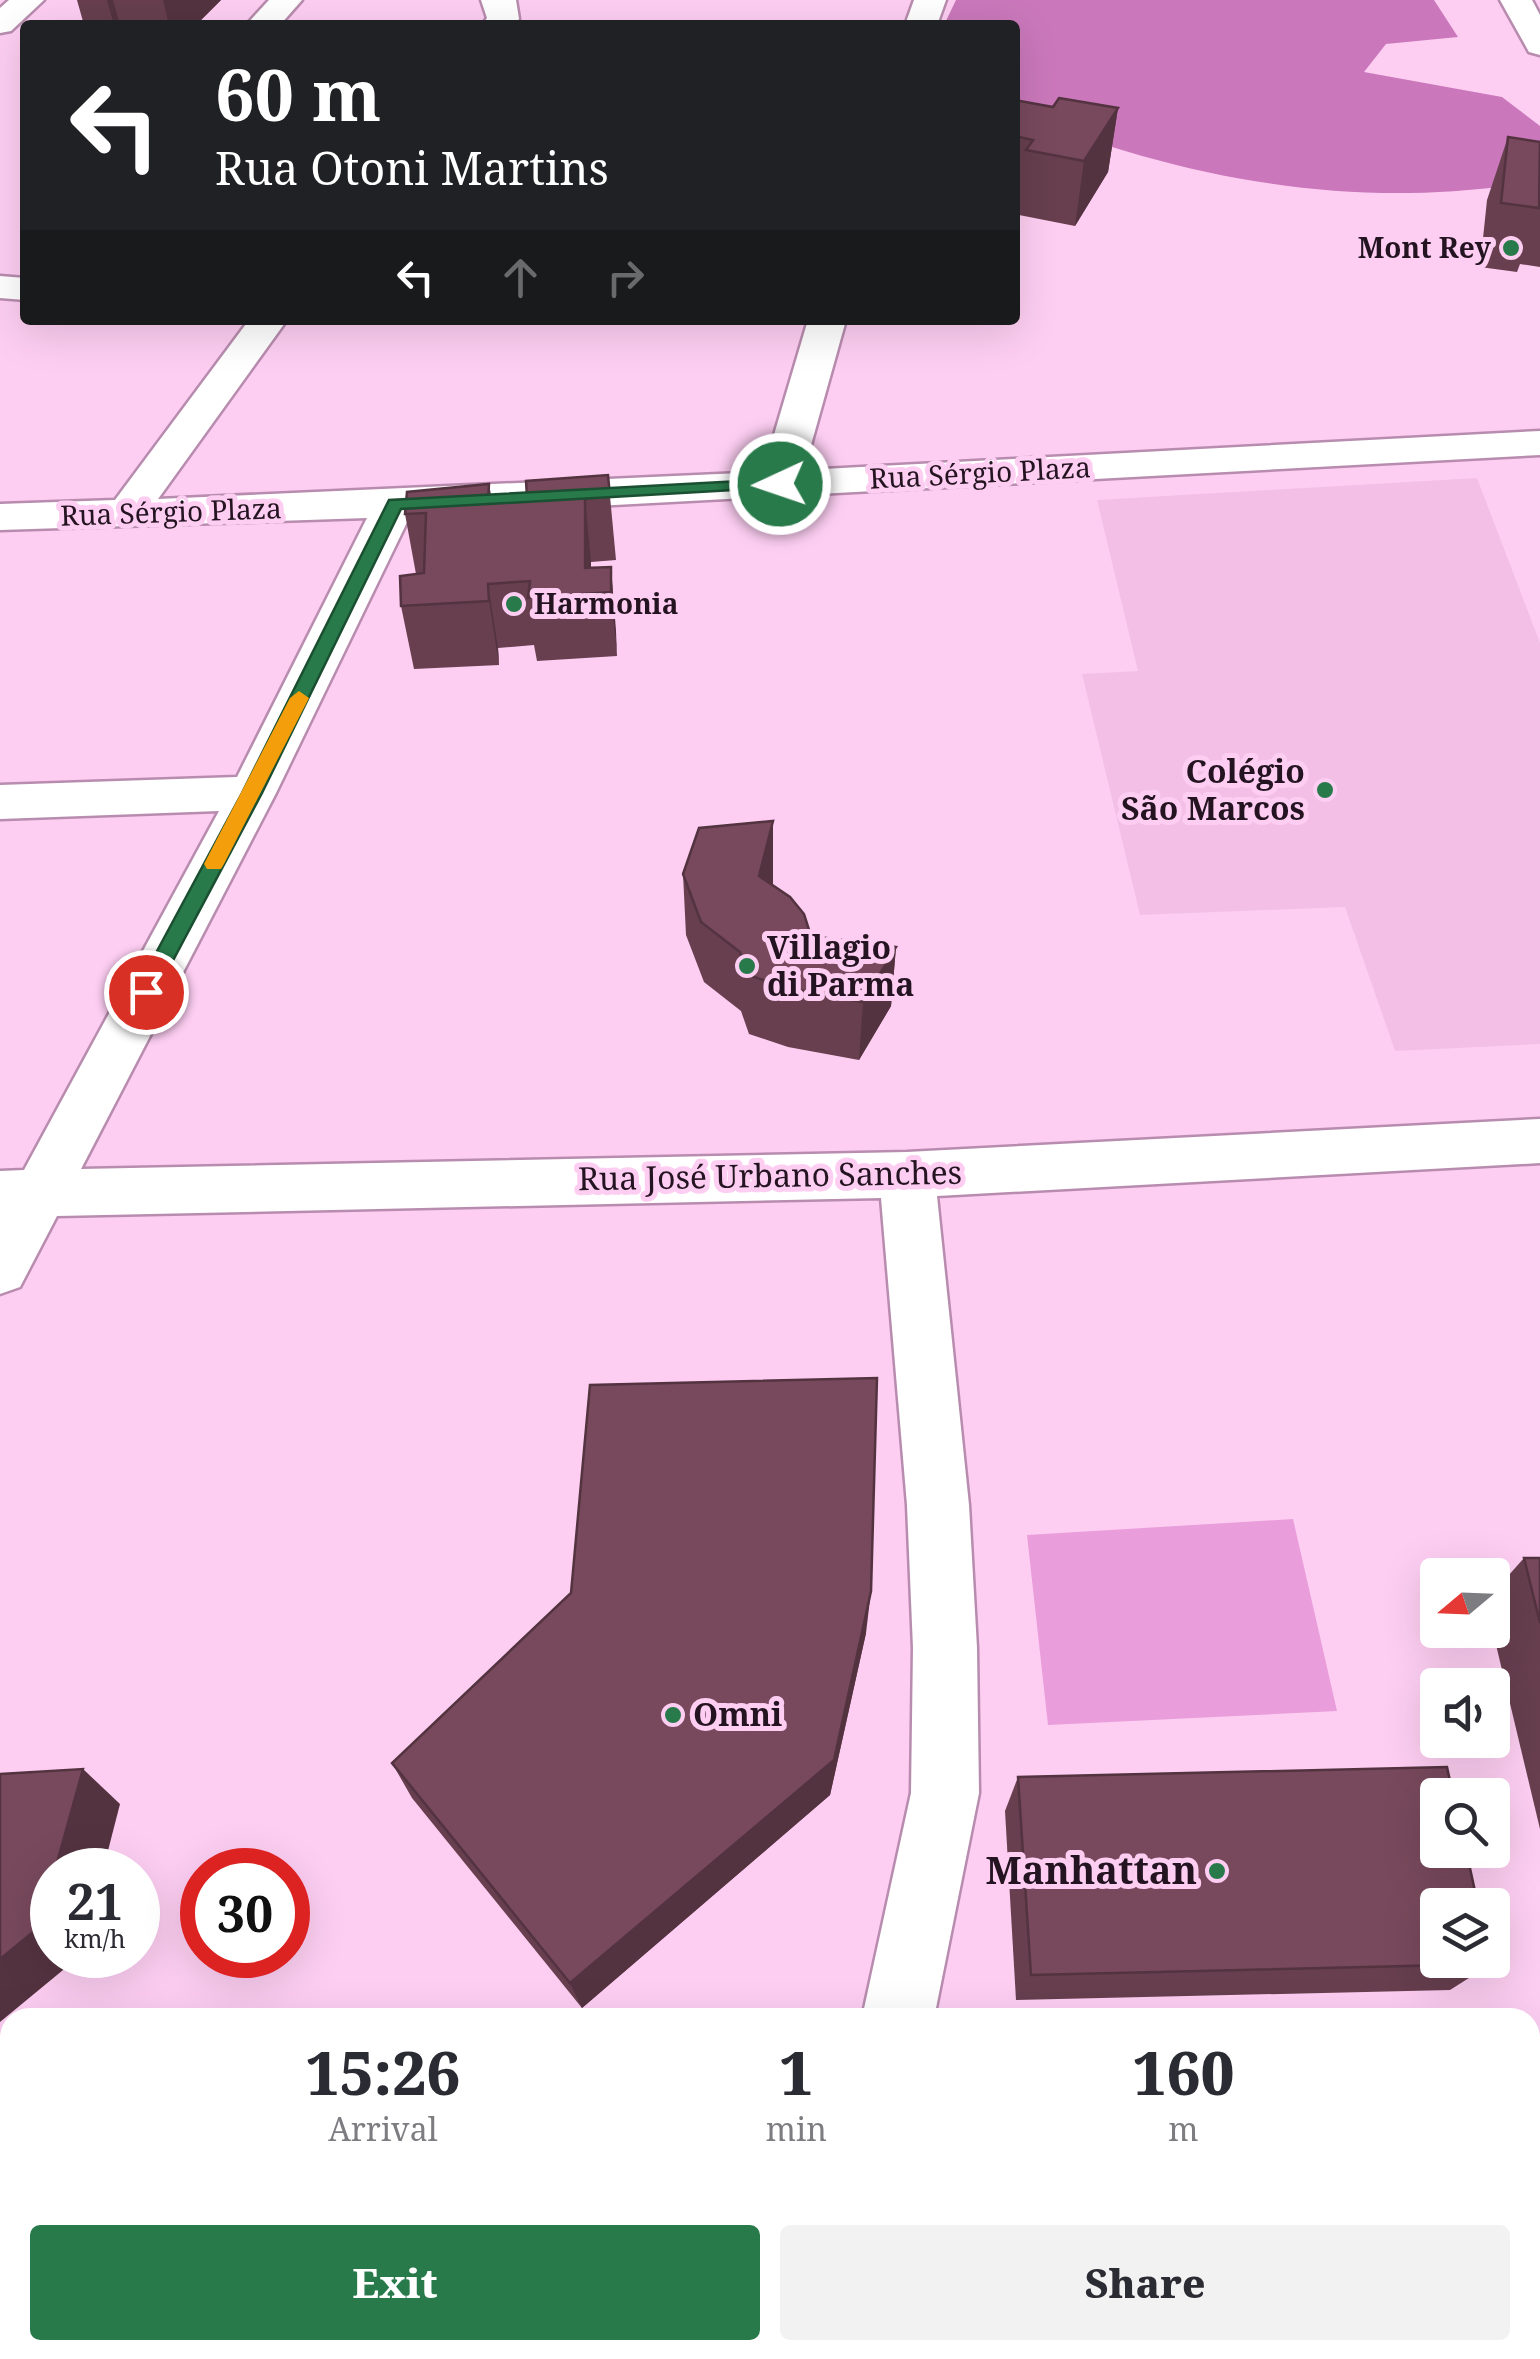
<!DOCTYPE html>
<meta charset="utf-8">
<style>
:root{--surface:#fff;--page:#f2f2f3;--text:#2b2b33;--muted:#7c7c81;--accent:#297a4b}
body{margin:0;font-family:"Noto Serif",serif;background:var(--page);color:var(--text);height:100vh;display:flex;flex-direction:column;font-size:38px;white-space:nowrap}
*{box-sizing:border-box;margin:0}
p{font-size:32px;color:var(--muted)}
.icon{flex:none;width:55px;height:55px;fill:none;stroke:currentColor;stroke-width:2;stroke-linecap:round;stroke-linejoin:round}
.map{position:relative;flex:1;overflow:hidden}
.details{position:absolute;left:0px;top:2008px;width:1540px;height:352px;display:flex;flex-direction:column;background:var(--surface);border-radius:30px 30px 0 0;box-shadow:0 10px 40px #0002}
.details>*{flex:none}
.guide{position:absolute;left:20px;top:20px;width:1000px;height:305px;border-radius:10px;box-shadow:0 10px 40px #0002;background:#202124;color:#fff;overflow:hidden}
.needle{width:65px;rotate:251deg}
.controls{position:absolute;left:1420px;top:1558px;display:grid;gap:20px}
.controls a{display:grid;place-items:center;width:90px;height:90px;border-radius:10px;background:var(--surface);box-shadow:0 10px 40px #0002;font-size:50px}
.speed{position:absolute;left:30px;top:1848px;display:flex;gap:20px;font-size:50px;font-weight:700;text-align:center}
.speed>*{display:grid;place-content:center;width:130px;height:130px;border-radius:50%;background:var(--surface);box-shadow:0 10px 40px #0002;line-height:1}
.speed small{font-size:25px;font-weight:400}
.speed .limit{border:15px solid #d22;background:#fff;color:#111}
.pin{position:absolute;display:grid;place-items:center;width:85px;height:85px;color:#fff;margin:-42px;border:5px solid #fff;border-radius:50%;box-shadow:0 2px 10px #0007}
.me{position:absolute;width:110px;margin:-55px;rotate:267deg;stroke-linejoin:round;filter:drop-shadow(0 0 8px #0008)}
.turn{display:flex;align-items:center;gap:35px;height:210px;padding:0 30px;font-size:45px}
.turn .icon{width:130px;height:130px;stroke-width:2.5}
.turn b{display:block;font-size:70px;line-height:85px}
.lanes{display:flex;align-items:center;height:95px;padding:0 30px;background:#0003;justify-content:center;gap:50px;direction:ltr}
.lanes .off{opacity:.35}
.eta{display:flex;justify-content:space-evenly;align-items:center;height:170px;text-align:center}
.eta b{font-size:60px;font-weight:800;line-height:70px}
.action{display:flex;gap:20px;margin-top:auto;padding:20px 30px}
.action a{flex:1;height:115px;border-radius:10px;background:var(--accent);color:#fff;font-size:40px;font-weight:800;line-height:115px;text-align:center}
.action a+a{background:var(--page);color:var(--text)}
.map>svg:first-child{display:block}
</style>
<div class="map">
<svg width="1540" height="2359" viewBox="0 0 1540 2359">
<rect width="100%" height="100%" fill="#fdcef2"/>
<path fill="#f3bfe7" d="M1477,478L1540,643V1044L1395,1051L1345,907L1140,915L1082,674L1138,671L1097,500Z"/>
<g fill="#e99dda">
<path d="M1293,1519L1337,1711L1048,1725L1027,1535Z"/>
<path d="M1540,2299V2359H1190L1242,2350H1530V2300Z"/>
</g>
<path fill="#ca78bb" d="M956,0H1434L1458,37L1386,44L1364,72L1502,97L1540,126V183C1497,187 1453,193 1410,193C1274,195 1141,163 1015,112V25H944Z"/>
<g fill="none" stroke-linecap="round" stroke-linejoin="round">
<g stroke="#b88cae" stroke-width="5">
<g id="minor">
<path d="M9,0H44L11,31L0,33V8Z"/>
<path d="M269,0H302L280,25H246Z"/>
<path d="M481,0H516L519,19L515,25H482L487,18Z"/>
<path d="M914,0H946L937,25H905Z"/>
<path d="M1500,0H1532L1540,15V55L1529,52Z"/>
<path d="M0,276L25,278V300L0,298Z"/>
<path d="M249,320H287L158,499L763,472L808,320H846L804,470L1540,431V455L410,516L276,793L81,1169L907,1152L1540,1119V1163L937,1196L969,1505L977,1648L979,1793L934,2018H862L911,1793L913,1648L907,1505L881,1198L57,1216L20,1287L0,1294V1171L24,1170L219,811L0,819V785L237,777L367,518L0,530V504L115,500Z"/>
<path d="M1540,2160V2236L1530,2238V2162Z"/>
<path d="M28,2350H112L109,2359H25Z"/>
<path d="M386,2350H470L473,2359H389Z"/>
<path d="M767,2350H846L843,2359H764Z"/>
</g>
</g>
<use href="#minor" fill="#fff" fill-rule="evenodd"/>
</g>
<g fill="#673f4f">
<path d="M77,0H221L196,25H84Z"/>
<path d="M1015,90H1017L1016,100L1053,107L1118,108L1108,172L1075,226L1019,215L1020,203L1015,202Z"/>
<path d="M1508,137L1540,142V267L1520,264L1517,272L1480,267L1487,200Z"/>
<path d="M608,475L616,560L591,562V568L611,567L617,656L537,661L534,645L498,648L499,665L414,669L401,606L416,574L405,514L489,484L492,500L527,497Z"/>
<path d="M683,874L772,885L811,936L896,947L891,1006L859,1060L788,1047L749,1034L741,1011L704,982L686,935Z"/>
<path d="M1524,1558H1540V1829L1492,1628V1594Z"/>
<path d="M866,1633L830,1795L582,2008L412,1798L392,1763Z"/>
<path d="M1018,1777L1491,1964L1450,1990L1016,2000L1005,1811Z"/>
</g>
<g fill="#543340">
<path d="M107,0H113L120,25H114Z"/>
<path d="M163,0H221L196,25H169Z"/>
<path d="M1118,108L1108,172L1075,226L1084,161Z"/>
<path d="M585,498L591,562V594L585,568Z"/>
<path d="M611,567L616,631L617,656L611,592Z"/>
<path d="M488,584L498,648L499,665L489,601Z"/>
<path d="M773,821V883L759,936V876Z"/>
<path d="M896,947L891,1006L859,1060L863,1002Z"/>
<path d="M871,1591L866,1633L830,1795L582,2008L570,1983Z"/>
<path d="M83,1769L120,1804L103,1870H55Z"/>
<path d="M52,1878V1955L80,1956L0,2022V1959Z"/>
</g>
<g fill="#78495c" stroke="#543340" stroke-width="2.5">
<path d="M1059,98L1118,108L1084,161L1026,150L1033,140L1015,136V100L1053,107Z"/>
<path d="M1508,137L1540,142L1539,208L1501,203Z"/>
<path d="M608,475L610,496L585,498V568L611,567V592L528,598L530,581L488,584L489,601L401,606L400,576L424,573L426,513L405,514L407,492L489,484L488,501L527,497L526,481Z"/>
<path d="M773,821L759,876L790,897L804,914L811,936L896,947L863,1002L788,988L748,975L740,952L701,922L683,874L699,828Z"/>
<path d="M877,1378L871,1591L834,1760L570,1983L392,1763L571,1593L590,1385Z"/>
<path d="M1524,1558H1540V1623Z"/>
<path d="M1447,1767L1453,1795H1438V1850H1466L1478,1905H1438V1960H1490L1491,1964L1031,1975L1018,1777Z"/>
<path d="M83,1769L55,1870H52V1878L38,1928L0,1959V1774Z"/>
</g>
<path fill="#297a4b" stroke="#1b4f31" stroke-width="2.5" d="M780,479L786,480V487L401,509L262,793L153,998H138L135,992L242,793L389,500Z"/>
<path fill="#f59e0b" d="M299,691L309,698L224,864L221,869H207L204,864L290,698Z"/>
<g fill="#297a4b" stroke="#fdcef2" stroke-width="4">
<circle cx="1511" cy="248" r="10"/>
<circle cx="514" cy="604" r="10"/>
<circle cx="1325" cy="790" r="10"/>
<circle cx="747" cy="966" r="10"/>
<circle cx="673" cy="1715" r="10"/>
<circle cx="1217" cy="1871" r="10"/>
</g>
<g text-anchor="middle" stroke-width="10" stroke-linejoin="round" paint-order="stroke">
<g font-size="28" font-weight="bold" fill="#241421" stroke="#fdcef2" text-anchor="end">
<text x="1491" y="258">Mont Rey</text>
<text x="534" y="614" text-anchor="start">Harmonia</text>
</g>
<g font-size="28" fill="#241421" stroke="#fdcef2">
<text transform="translate(980 473) rotate(-3)" y="10">Rua Sérgio Plaza</text>
<text transform="translate(171 512) rotate(-2)" y="10">Rua Sérgio Plaza</text>
</g>
<g font-size="32" font-weight="bold" fill="#241421" stroke="#fdcef2" text-anchor="start">
<text x="1305" y="783" text-anchor="end">Colégio<tspan x="1305" dy="37">São Marcos</tspan></text>
<text x="767" y="959">Villagio<tspan x="767" dy="37">di Parma</tspan></text>
<text x="693" y="1726">Omni</text>
</g>
<g font-size="32" fill="#241421" stroke="#fdcef2">
<text transform="translate(770 1176) rotate(-1)" y="11">Rua José Urbano Sanches</text>
</g>
<g font-size="38" font-weight="bold" fill="#241421" stroke="#fdcef2" text-anchor="end">
<text x="1197" y="1884">Manhattan</text>
</g>
</g>
</svg>
<div class="controls">
<a><svg class="needle" viewBox="-14 -14 28 28"><path d="M0-13l5 13h-10z" fill="#e53935"/><path d="M0 13l5-13h-10z" fill="#7c7c81"/></svg></a>
<a><svg class="icon" aria-label="sound" viewBox="0 0 24 24"><path d="M4 9h4l5-4v14l-5-4H4zM17 9q2 3 0 6"/></svg></a>
<a><svg class="icon" aria-label="search" viewBox="0 0 24 24"><circle cx="10" cy="10" r="6"/><path d="M15 15l6 6"/></svg></a>
<a><svg class="icon" aria-label="layers" viewBox="0 0 24 24"><path d="M12 4l9 5-9 5-9-5zM3 14l9 5 9-5"/></svg></a>
</div>
<div class="speed"><div>21<small>km/h</small></div><div class="limit">30</div></div>
<div class="pin" style="left:146px;top:992px;background:#d93025"><svg class="icon" aria-label="arrive" viewBox="0 0 24 24"><path d="M6 21V4h12l-3 4 3 4H6"/></svg></div>
<svg class="me" style="left:780px;top:484px" viewBox="-20 -20 40 40"><circle r="17" fill="#297a4b" stroke="#fff" stroke-width="3"/><path d="M0-11L8 9 0 5-8 9z" fill="#fff"/></svg>
<div class="guide">
<div class="turn"><svg class="icon" aria-label="left" viewBox="0 0 24 24"><path d="M17 20v-9H6M10 6l-5 5 5 5"/></svg><div><b>60 m</b>Rua Otoni Martins</div></div>
<div class="lanes"><svg class="icon" aria-label="left" viewBox="0 0 24 24"><path d="M17 20v-9H6M10 6l-5 5 5 5"/></svg><svg class="icon off" aria-label="ahead" viewBox="0 0 24 24"><path d="M12 20V5M6 11l6-6 6 6"/></svg><svg class="icon off" aria-label="right" viewBox="0 0 24 24"><path d="M7 20v-9h11M14 6l5 5-5 5"/></svg></div>
</div>
<section class="details">
<div class="eta">
<div><b>15:26</b><p>Arrival</p></div>
<div><b>1</b><p>min</p></div>
<div><b>160</b><p>m</p></div>
</div>
<div class="action"><a>Exit</a><a>Share</a></div>
</section>
</div>
